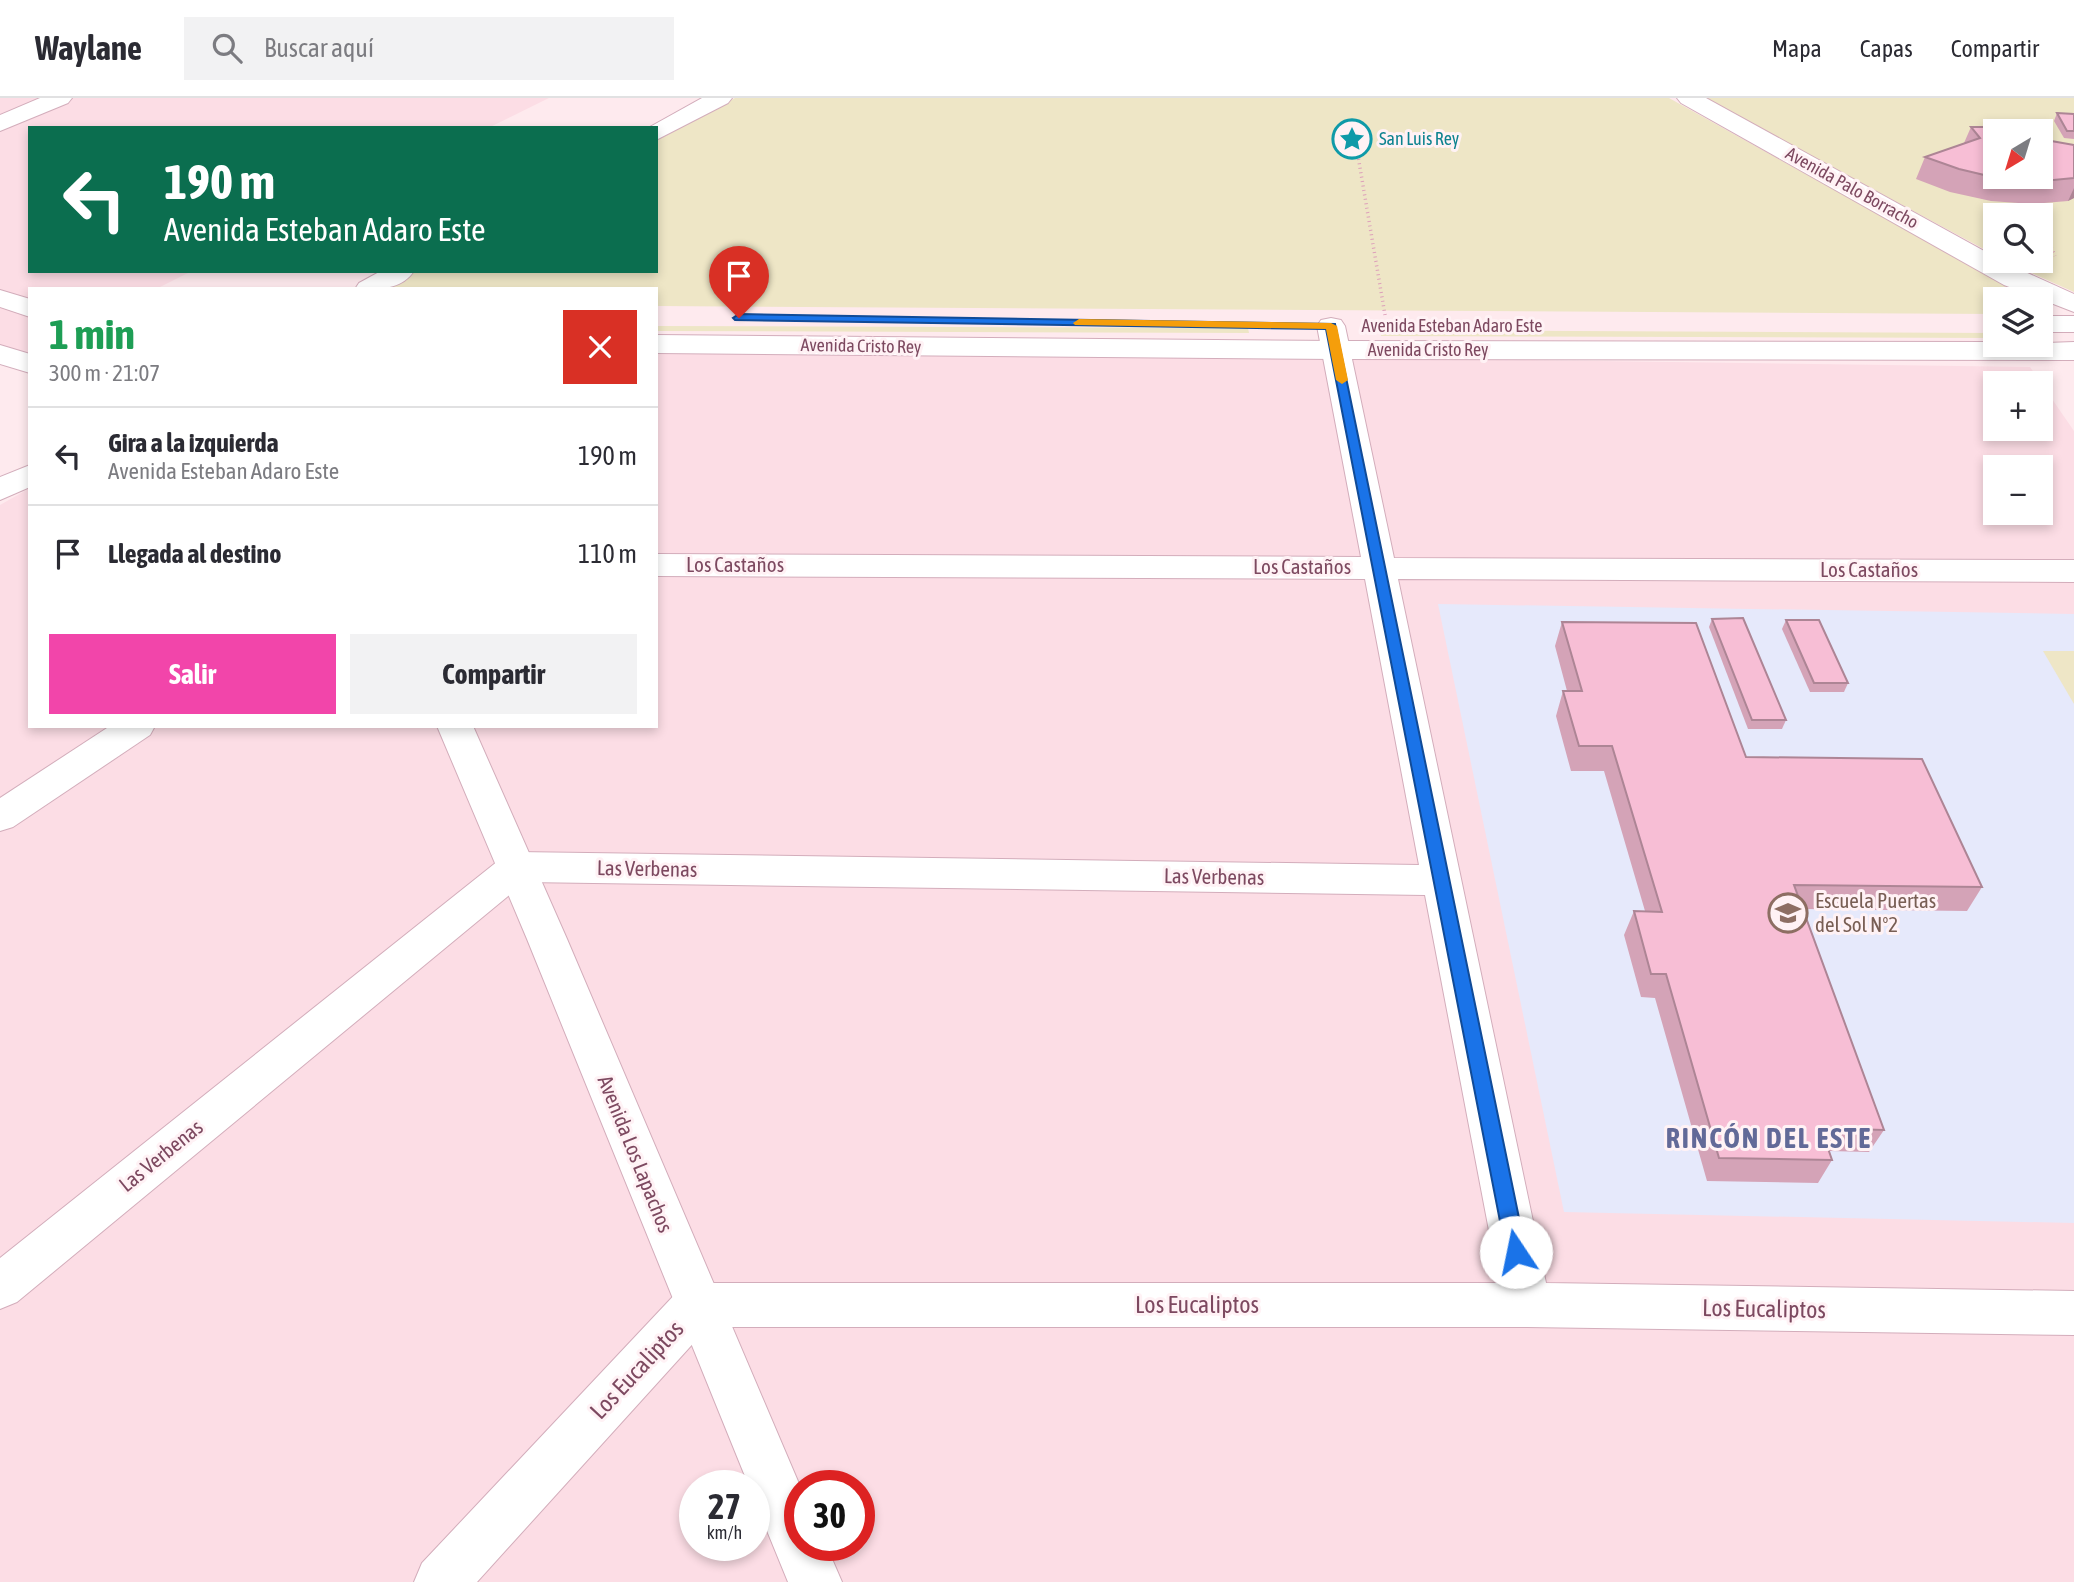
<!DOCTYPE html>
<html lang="es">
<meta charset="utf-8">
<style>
:root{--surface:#fff;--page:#f2f2f3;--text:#2b2b33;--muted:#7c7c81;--line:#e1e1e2;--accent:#f245aa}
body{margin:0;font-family:"Asap Condensed",sans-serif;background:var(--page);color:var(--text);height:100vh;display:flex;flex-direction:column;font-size:26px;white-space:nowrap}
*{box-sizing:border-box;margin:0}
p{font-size:23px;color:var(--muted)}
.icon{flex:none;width:38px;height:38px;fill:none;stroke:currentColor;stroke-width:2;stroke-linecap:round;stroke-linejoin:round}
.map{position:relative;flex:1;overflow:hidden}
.side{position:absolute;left:28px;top:189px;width:630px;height:441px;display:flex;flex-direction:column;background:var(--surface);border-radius:0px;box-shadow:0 4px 10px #0003}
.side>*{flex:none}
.banner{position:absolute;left:28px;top:28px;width:630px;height:147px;border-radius:0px;box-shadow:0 4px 10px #0003;background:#0b6e4f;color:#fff;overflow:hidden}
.needle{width:46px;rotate:218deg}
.controls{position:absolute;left:1983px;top:21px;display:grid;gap:14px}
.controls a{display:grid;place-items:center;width:70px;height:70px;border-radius:0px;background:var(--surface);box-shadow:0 4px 10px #0003;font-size:35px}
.speed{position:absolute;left:679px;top:1372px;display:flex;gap:14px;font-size:35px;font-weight:700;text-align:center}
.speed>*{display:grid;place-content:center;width:91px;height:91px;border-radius:50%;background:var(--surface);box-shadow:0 4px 10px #0003;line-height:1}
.speed small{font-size:18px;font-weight:400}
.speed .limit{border:10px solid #d22;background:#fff;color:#111}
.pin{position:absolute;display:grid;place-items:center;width:60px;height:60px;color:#fff;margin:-72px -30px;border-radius:50% 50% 50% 0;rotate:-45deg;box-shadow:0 0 7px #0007}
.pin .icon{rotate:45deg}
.me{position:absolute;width:77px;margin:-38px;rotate:349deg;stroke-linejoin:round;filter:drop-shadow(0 0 5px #0008)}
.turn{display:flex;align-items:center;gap:24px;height:147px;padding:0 21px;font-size:32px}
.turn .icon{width:91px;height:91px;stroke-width:2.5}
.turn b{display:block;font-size:49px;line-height:60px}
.round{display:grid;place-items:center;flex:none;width:74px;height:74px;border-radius:0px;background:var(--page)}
.headline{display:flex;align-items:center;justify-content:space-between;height:119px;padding:0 21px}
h1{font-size:42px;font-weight:700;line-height:52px;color:#1e9e55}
.primary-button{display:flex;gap:14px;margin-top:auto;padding:14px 21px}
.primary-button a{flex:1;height:80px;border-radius:0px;background:var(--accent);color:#fff;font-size:28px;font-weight:700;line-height:80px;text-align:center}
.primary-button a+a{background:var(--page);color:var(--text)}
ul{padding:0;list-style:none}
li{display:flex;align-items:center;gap:21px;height:98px;padding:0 21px;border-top:2px solid var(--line)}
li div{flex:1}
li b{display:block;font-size:26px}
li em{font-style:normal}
header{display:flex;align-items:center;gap:42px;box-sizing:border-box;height:98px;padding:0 35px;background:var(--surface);border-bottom:2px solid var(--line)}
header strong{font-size:33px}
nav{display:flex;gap:38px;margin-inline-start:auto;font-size:24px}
.search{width:490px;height:63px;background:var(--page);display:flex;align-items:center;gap:18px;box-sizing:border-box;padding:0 24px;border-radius:0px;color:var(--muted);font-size:26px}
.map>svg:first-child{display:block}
</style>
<header>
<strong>Waylane</strong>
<div class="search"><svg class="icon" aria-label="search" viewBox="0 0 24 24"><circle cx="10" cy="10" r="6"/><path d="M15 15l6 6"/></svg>Buscar aquí</div>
<nav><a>Mapa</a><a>Capas</a><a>Compartir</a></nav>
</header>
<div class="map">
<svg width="2074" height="1484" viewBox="0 0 2074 1484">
<rect width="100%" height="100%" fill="#feeaee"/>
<g fill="#fcdde5" fill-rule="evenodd">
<path d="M0,0H549L488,30H30V173H192L156,191H30V253L0,267Z"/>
<path d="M656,250L2030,269L2074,333V1484H0V407L30,390V628H656ZM1995,285H2040V331H1995ZM1995,369H2040V415H1995ZM695,1388H754V1447H695ZM800,1388H859V1447H800Z"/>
</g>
<path fill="#e6e9fb" d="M1438,506L2074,516V1125L1564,1114Z"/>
<g fill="#eee6c6" fill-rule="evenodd">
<path d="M735,0H1669L2000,184L2021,201H1995V216L656,208V191H384L416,173H656V43Z"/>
<path d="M1703,0H2074V194L2005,163H2040V117H1995V157ZM1995,33H2040V79H1995Z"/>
<path d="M656,228L1248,230L1249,235L656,233Z"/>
<path d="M1380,232L1995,235V240L1381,238Z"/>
<path d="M2043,553H2074V606Z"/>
</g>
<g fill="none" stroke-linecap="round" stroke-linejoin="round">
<g stroke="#d3adbb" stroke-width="2">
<g id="minor">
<path d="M40,0H72L68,5L0,33V17Z"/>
<path d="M0,192L30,201V219L0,209Z"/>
<path d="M1331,220L1341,222L1345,228L1394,460L2074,462V484L1398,481L1546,1185L2074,1193V1237L1527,1229H708L477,1484H414L422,1465L680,1191L697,1185H1499L1425,797L525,784L17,1204L0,1211V1160L503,759L517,754L1419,767L1365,481L656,478V456L1361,459L1317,228L1321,222Z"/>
<path d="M0,247L30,256V275L0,266Z"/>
<path d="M110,628H155L150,637L13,729L0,733V700Z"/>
</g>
</g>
<g stroke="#d3adbb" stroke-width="2">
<g id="tertiary">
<path d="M702,0H732L728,5L656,42V30H648Z"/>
<path d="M1677,0H1706L1995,159V163H2001L2074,196V214L2004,187L1681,5Z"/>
<path d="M381,173H414C401,193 377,191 355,191L359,185Z"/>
<rect x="2040" y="218" width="34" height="16"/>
<path d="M656,237L1336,243L1995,244V247L2074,244V262L1336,261L656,255Z"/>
<path d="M30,367V389L0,402V379Z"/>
<path d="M437,628H473L567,841L800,1388V1447H826L842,1484H788L754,1401V1388H749L527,841Z"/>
</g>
</g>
<g stroke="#dda0ba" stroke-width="3.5" stroke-dasharray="1 3.5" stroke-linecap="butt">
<path d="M1357,52L1385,217"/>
<path d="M2032,106L2037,117"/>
<path d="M2040,125L2055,158"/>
</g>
<use href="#minor" fill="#fff" fill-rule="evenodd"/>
<use href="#tertiary" fill="#fff" fill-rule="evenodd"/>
</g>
<g fill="#d4a3b7">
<path d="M2057,15L2074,16V41L2064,40L2054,23Z"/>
<path d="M1971,29L2074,47V100L2068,103L2032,106L1991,103L1950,94L1916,81L1925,59L1964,45Z"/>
<path d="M1712,521L1786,622L1782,631H1748L1709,529Z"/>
<path d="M1786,522L1848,585L1844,594H1810L1782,531Z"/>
<path d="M1562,524L1746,659L1982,789L1967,813L1803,811L1884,1032L1869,1054L1829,1053L1832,1062L1818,1085L1707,1083L1655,900L1641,899L1624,837L1634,813H1645L1604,673H1571L1556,618L1563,593H1567L1555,548Z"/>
</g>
<path fill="#ad8595" d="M2074,90V100L2068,103Z"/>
<g fill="#f7bed5" stroke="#ad8595" stroke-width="2">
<path d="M2057,15L2074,16V33H2067Z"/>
<path d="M1971,29H2026L2030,33H1995V79H2040V41L2074,47V80L2043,83L2001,81L1959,71L1925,59L1980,40Z"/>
<path d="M1743,520L1786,622H1752L1712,521Z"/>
<path d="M1786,522H1819L1848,585H1814Z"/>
<path d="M1562,524L1696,525L1746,659L1922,661L1982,789L1794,787L1884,1032L1821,1030L1832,1062L1719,1060L1666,876H1651L1634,813L1662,814L1612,648H1579L1563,593H1582Z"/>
</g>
<path fill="#1a73e8" stroke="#114b97" stroke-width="2" d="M739,216L1335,226L1526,1154L1523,1160L1516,1163L1509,1160L1506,1154L1326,231L735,222L733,220Z"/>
<path fill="#f59e0b" d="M1079,221L1331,225L1337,228L1348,282L1342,286L1336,282L1326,231L1075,227L1073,225Z"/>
<defs>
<g id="sight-ring" transform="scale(2.0125)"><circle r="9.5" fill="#fff2f5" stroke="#0f9aa8" stroke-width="1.5"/><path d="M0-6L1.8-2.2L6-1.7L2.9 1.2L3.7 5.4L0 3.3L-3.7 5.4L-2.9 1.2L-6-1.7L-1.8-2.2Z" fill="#0f9aa8"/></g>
<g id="school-ring" transform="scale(2.0125)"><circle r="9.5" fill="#fff2f5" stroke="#8d6e63" stroke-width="1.5"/><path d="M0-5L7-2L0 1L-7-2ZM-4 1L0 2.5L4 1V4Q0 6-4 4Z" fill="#8d6e63"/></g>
</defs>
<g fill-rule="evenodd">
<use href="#sight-ring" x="1352" y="41"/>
<use href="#school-ring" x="1788" y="815"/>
</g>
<g text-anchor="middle" stroke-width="6" stroke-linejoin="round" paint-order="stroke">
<g font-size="18" fill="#0d838f" stroke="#fff2f5" text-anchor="start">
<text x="1379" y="47">San Luis Rey</text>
</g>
<g font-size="18" fill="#7d4960" stroke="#fff2f5">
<text transform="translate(1852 90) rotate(29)" y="6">Avenida Palo Borracho</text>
<text x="1452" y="234">Avenida Esteban Adaro Este</text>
<text transform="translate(861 248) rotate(1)" y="6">Avenida Cristo Rey</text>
<text x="1428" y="258">Avenida Cristo Rey</text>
</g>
<g font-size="21" fill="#7d4960" stroke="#fff2f5">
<text x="735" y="474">Los Castaños</text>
<text x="1302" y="476">Los Castaños</text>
<text x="1869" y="479">Los Castaños</text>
<text transform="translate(647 771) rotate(1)" y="7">Las Verbenas</text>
<text transform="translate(1214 779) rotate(1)" y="7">Las Verbenas</text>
<text transform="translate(635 1056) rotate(68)" y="7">Avenida Los Lapachos</text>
<text transform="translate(161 1058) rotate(-39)" y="7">Las Verbenas</text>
</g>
<g font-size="21" fill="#785e54" stroke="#fff2f5" text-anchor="start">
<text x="1815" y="810">Escuela Puertas<tspan x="1815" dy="24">del Sol N°2</tspan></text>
</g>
<g font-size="24" fill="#7d4960" stroke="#fff2f5">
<text x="1197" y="1215">Los Eucaliptos</text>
<text transform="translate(1764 1211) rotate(1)" y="8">Los Eucaliptos</text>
<text transform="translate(637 1272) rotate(-47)" y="8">Los Eucaliptos</text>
</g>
<g font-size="28" font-weight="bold" letter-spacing="2" fill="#626998" stroke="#fff2f5">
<text x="1769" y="1050">RINCÓN DEL ESTE</text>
</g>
</g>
</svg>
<div class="controls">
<a><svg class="needle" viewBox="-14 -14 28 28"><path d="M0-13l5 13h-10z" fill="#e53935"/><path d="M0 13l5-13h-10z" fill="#7c7c81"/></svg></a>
<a><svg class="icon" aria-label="search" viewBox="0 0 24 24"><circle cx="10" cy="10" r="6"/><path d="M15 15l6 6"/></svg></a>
<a><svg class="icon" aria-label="layers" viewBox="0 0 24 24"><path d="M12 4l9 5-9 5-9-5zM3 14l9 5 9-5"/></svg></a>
<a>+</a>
<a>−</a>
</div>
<div class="speed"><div>27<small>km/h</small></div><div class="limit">30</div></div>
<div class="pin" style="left:739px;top:220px;background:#d93025"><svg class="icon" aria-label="arrive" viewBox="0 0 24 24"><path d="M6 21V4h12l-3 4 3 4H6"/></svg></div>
<svg class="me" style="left:1516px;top:1154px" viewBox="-20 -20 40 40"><circle r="19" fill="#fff"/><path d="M0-13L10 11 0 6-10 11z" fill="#1a73e8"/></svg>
<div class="banner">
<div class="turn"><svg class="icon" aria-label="left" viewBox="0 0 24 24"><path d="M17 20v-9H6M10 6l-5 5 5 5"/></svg><div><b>190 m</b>Avenida Esteban Adaro Este</div></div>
</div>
<section class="side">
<div class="headline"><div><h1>1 min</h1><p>300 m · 21:07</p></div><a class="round" style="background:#d93025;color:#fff"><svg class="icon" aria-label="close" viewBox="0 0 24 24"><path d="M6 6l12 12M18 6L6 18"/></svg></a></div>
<ul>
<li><svg class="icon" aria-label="left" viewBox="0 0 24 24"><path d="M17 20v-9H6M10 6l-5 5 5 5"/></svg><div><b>Gira a la izquierda</b><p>Avenida Esteban Adaro Este</p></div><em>190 m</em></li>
<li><svg class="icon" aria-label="arrive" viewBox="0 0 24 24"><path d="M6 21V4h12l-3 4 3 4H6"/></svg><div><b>Llegada al destino</b></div><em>110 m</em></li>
</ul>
<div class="primary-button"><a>Salir</a><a>Compartir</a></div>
</section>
</div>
